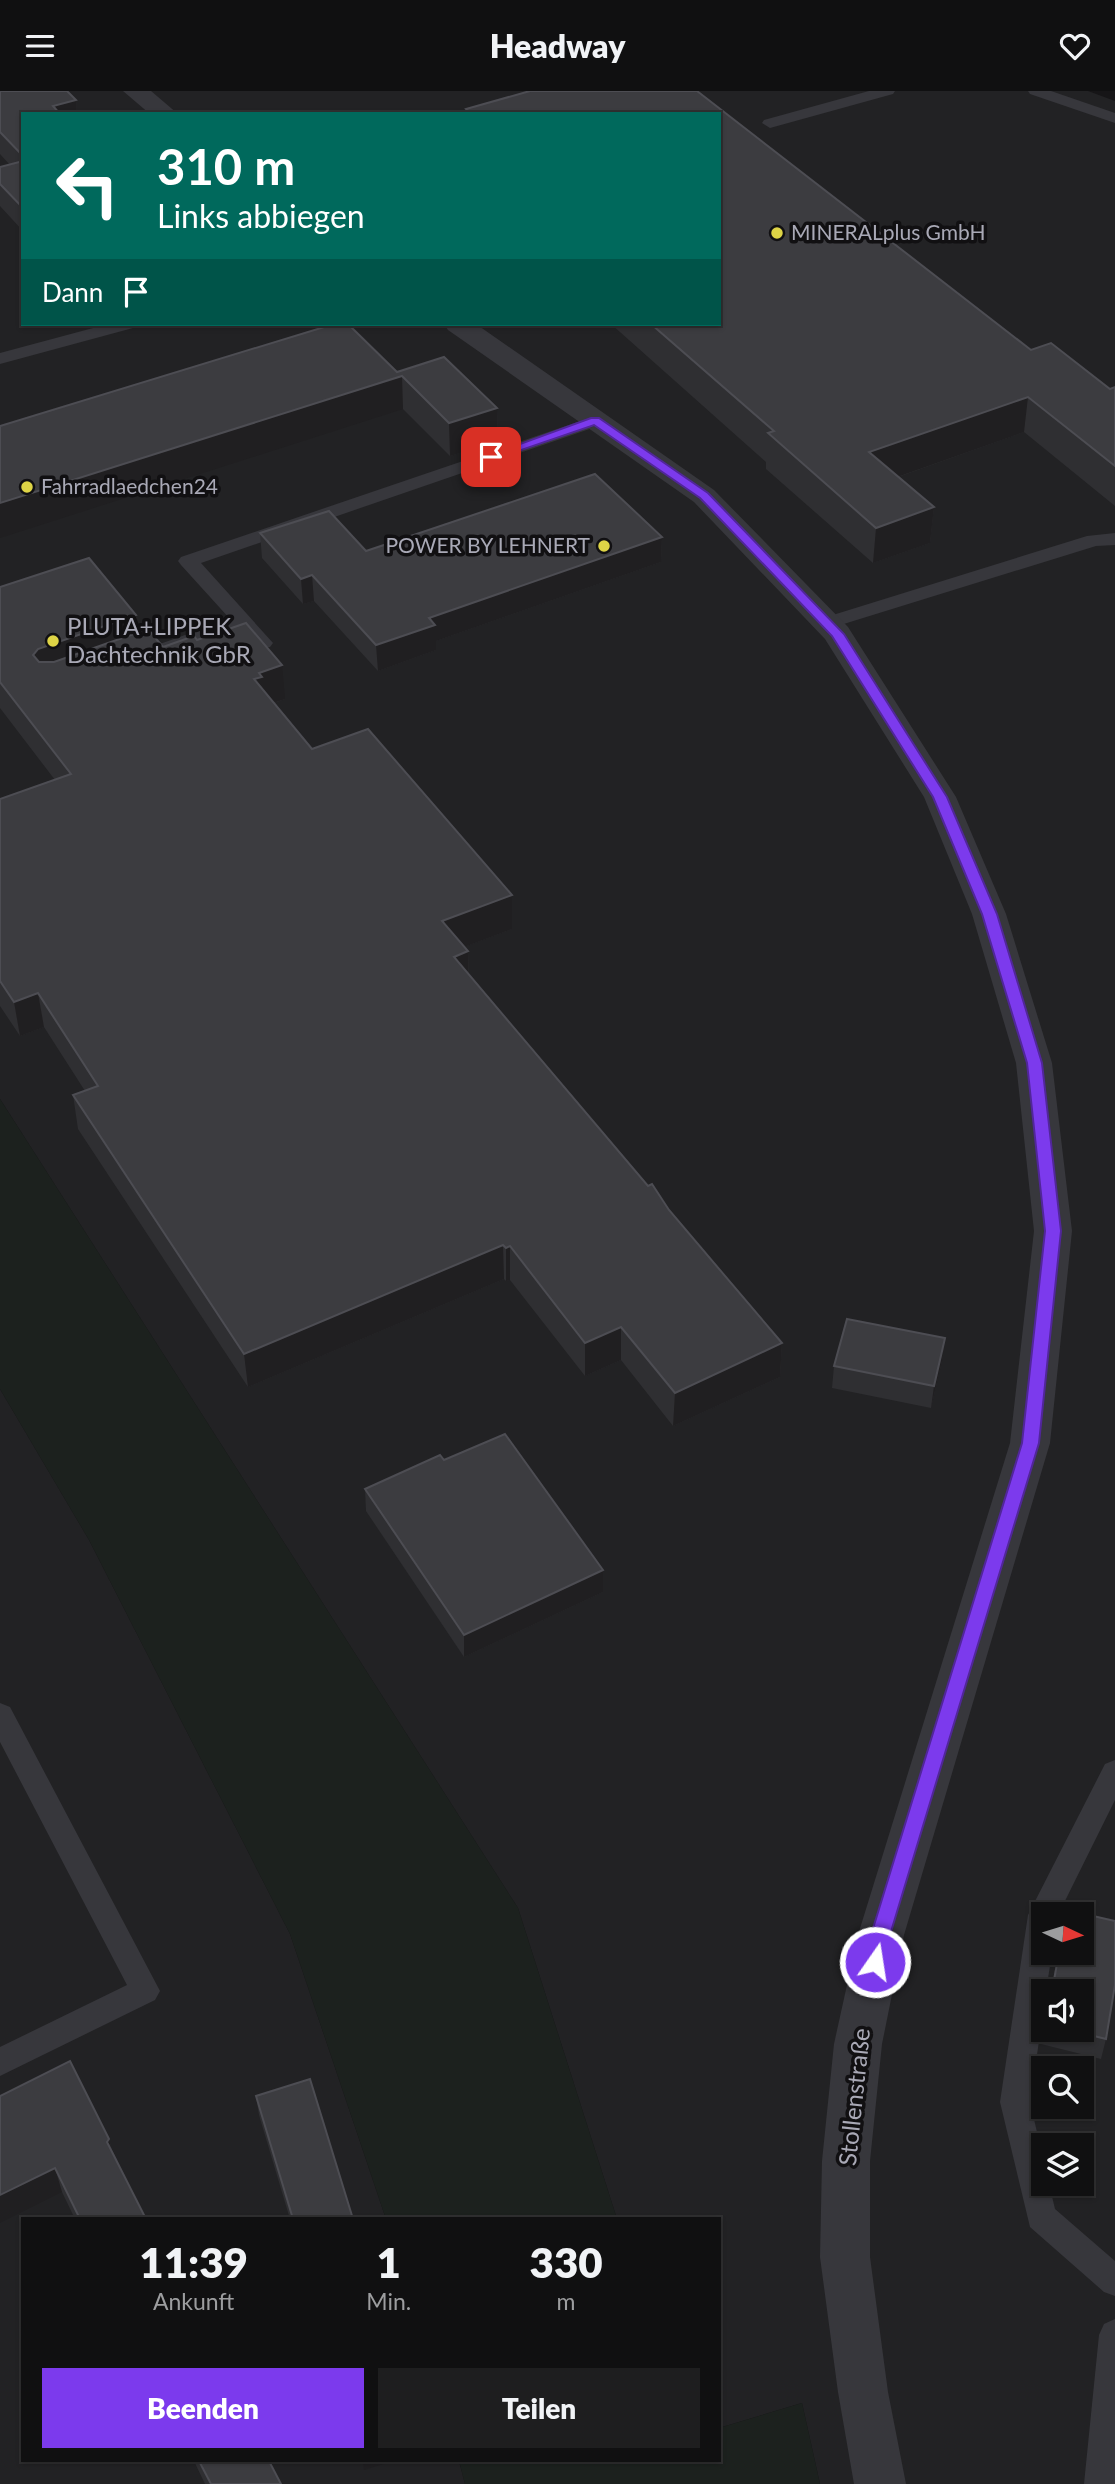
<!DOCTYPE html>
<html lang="de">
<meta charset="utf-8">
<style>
:root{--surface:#101011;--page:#1e1e1f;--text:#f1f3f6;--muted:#9c9d9f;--line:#303031;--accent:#7c3aed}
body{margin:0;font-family:Lato,sans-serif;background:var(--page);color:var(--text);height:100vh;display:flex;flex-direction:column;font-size:26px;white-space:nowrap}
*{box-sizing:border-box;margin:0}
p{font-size:23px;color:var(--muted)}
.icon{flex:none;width:38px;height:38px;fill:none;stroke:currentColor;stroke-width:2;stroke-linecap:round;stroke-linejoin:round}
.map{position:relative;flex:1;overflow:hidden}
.side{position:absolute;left:21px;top:2126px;width:700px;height:245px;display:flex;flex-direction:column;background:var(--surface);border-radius:0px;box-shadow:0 2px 5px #0004,0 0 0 2px var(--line)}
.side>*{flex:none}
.top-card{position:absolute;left:21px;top:21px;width:700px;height:214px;border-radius:0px;box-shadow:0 2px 5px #0004,0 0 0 2px var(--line);background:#00695c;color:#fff;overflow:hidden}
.needle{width:46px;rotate:94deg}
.buttons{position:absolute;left:1031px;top:1811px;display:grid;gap:14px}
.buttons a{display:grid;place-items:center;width:63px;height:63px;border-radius:0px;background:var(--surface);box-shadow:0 2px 5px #0004,0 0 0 2px var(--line);font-size:35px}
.pin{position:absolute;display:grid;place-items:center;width:60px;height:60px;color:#fff;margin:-30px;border-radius:14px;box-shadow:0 4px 10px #0006}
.me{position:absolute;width:77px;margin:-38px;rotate:13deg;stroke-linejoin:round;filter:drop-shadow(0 0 5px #0008)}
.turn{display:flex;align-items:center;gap:24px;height:147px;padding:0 21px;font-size:32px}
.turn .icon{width:91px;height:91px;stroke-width:2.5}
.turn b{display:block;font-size:49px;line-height:60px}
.then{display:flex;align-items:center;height:66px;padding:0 21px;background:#0003;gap:14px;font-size:26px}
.eta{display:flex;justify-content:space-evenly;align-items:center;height:119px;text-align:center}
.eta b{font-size:42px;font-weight:800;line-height:49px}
.cta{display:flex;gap:14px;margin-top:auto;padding:14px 21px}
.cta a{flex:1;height:80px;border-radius:0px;background:var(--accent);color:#fff;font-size:28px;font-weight:800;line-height:80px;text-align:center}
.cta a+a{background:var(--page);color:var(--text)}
header{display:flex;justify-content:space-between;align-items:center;height:91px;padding:0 21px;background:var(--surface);font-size:32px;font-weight:800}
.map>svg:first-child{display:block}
</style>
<header><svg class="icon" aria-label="menu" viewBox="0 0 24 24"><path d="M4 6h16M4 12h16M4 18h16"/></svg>Headway<svg class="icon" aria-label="heart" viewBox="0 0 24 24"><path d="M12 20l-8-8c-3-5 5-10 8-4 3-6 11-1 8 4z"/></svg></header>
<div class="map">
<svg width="1115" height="2393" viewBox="0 0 1115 2393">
<rect width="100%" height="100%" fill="#161517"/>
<g fill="#222224" fill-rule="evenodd">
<path d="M0,0H1088L1115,10V2393H820L802,2312L719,2337V2128H617L518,1817L0,1008ZM23,23H719V233H23ZM1043,1824H1082V1862H1043ZM1043,1900H1082V1939H1043ZM1043,1978H1082V2016H1043ZM1043,2054H1082V2093H1043Z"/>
<path d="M0,1298L89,1449L290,1843L386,2128H23V2370H459L465,2393H0Z"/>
</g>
<g fill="#1c211e">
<path d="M0,1008L518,1817L617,2128H386L290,1843L89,1449L0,1298Z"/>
<path d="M802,2312L820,2393H465L459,2370H719V2337Z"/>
</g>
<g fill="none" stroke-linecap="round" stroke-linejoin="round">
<g fill="#37373c" fill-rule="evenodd">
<path d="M869,0H895L893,3L770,37L762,32L764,29Z"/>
<path d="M1028,0H1051L1115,22V32L1030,3Z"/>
<path d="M108,233H136L133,237L0,273V262Z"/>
<path d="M595,325L604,330L601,334L201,472L273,552L270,556C255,560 249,548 239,538L164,564L157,562L154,558L157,554L230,528L181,474L178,470L181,466Z"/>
<path d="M1115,442V454L1096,455L834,536H820L817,532L820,528L1087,445Z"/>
<path d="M0,1612L10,1616L160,1900L155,1909L0,1985V1956L127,1894L0,1651Z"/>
<path d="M1115,1669V1709L1058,1824H1043V1862H1052L1046,1900H1043V1923L1030,2011L1043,2067V2093H1049L1055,2118L1115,2170V2205L1104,2201L1030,2136L1000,2011L1028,1824L1105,1673Z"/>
<path d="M1115,2228V2393H1084L1099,2244L1104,2233Z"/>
</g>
<g fill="#37373c" fill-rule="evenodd">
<path d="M123,0H151L178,23H150Z"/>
<path d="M444,233H476L714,399L848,536L956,706L1006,823L1052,972L1072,1140L1050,1352L904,1844L882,1953L870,2070V2166L888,2301L906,2393H854L838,2301L820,2166L822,2070L834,1953L858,1844L1010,1352L1034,1140L1016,972L972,823L924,706L825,548L694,411L448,239Z"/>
</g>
</g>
<g fill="#2f2f32">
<path d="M0,0L76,9L77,23H23V140L0,115V76L10,74L0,63Z"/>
<path d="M530,0H697L1031,259L1051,252L1110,298L1115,296V415L1024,341L898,386L934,416L930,452L873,472L766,378V371L611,233H719V23H466V18Z"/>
<path d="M397,281L497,317L498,350L450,365L403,318Z"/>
<path d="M260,442L366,460L662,446L661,471L436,550V559L378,580L314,510L303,513L262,467Z"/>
<path d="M0,496L136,524L139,541L163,556L197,549L285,608L274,612L312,658L512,804V838L464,856L468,860L469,883L782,1252L780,1286L673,1335L621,1269L585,1285L510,1189L506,1190L504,1188L248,1296L78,1038L73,1004L85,1000L44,936L20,945L0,915V708L55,689L0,617Z"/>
<path d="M945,1247L942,1270L931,1317L832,1297L834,1275Z"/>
<path d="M444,1369L603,1501L464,1566L366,1420L365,1398Z"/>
<path d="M1058,1862H1082L1106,1948L1101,1968L1041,1953L1044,1939H1082V1900H1051Z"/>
<path d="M0,2005L109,2048L113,2063L146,2128H75L62,2101Z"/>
<path d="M256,2005L353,2128H290L259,2024Z"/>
<path d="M194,2370H269L281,2393H205Z"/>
</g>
<g fill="#201f21">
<path d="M76,9L77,23H54L53,15Z"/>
<path d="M402,285L403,318L0,447V412Z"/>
<path d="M1028,306L1024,341L866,397L869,361Z"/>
<path d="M497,317L498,350L450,365L449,332Z"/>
<path d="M934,416L930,452L873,472L876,437Z"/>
<path d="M662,446L661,471L436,550V559L378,580L376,554L429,527Z"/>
<path d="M312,484L314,510L303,513L301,488Z"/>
<path d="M136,524L140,557L43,592L33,564L38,558Z"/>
<path d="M282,574L285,608L264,615L254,588L259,582Z"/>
<path d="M512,804V838L443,864L442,830Z"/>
<path d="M468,860L469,894L454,866Z"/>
<path d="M38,902L44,936L20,945L14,911Z"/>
<path d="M503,1154L504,1188L248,1296L244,1263Z"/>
<path d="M510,1155V1189L506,1190V1157Z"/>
<path d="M621,1236V1269L585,1285V1252Z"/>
<path d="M945,1247L942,1270L931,1317L934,1295Z"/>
<path d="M782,1252L780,1286L673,1335L675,1302Z"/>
<path d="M603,1479V1501L464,1566V1544Z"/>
<path d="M109,2048L115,2073L107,2051Z"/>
<path d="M55,2077L62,2101L0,2132V2104Z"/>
<path d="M363,2370H393L364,2379Z"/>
</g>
<g fill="#3c3c40" stroke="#4d4d53" stroke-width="2">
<path d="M0,0H67L76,9L53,15L60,23H23V65L0,41Z"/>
<path d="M530,0H697L1031,259L1051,252L1110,298L1115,296V375L1028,306L869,361L934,416L876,437L768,342L774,340L651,233H719V23H471L466,18Z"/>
<path d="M23,70V117L0,93V76Z"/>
<path d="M334,233H348L397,281L444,266L497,317L449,332L402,285L0,412V335Z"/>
<path d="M595,383L662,446L429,527L435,534L376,554L312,484L301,488L260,442L329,420L366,460Z"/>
<path d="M89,467L136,524L38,558L33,564L39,571H54L148,538L163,556L194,545L197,549L246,532L282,574L259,582L262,586L254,588L312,658L368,638L512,804L442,830L468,860L454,866L648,1095L652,1093L669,1119L782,1252L675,1302L621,1236L585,1252L510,1155L506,1157L503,1154L244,1263L73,1004L98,995L38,902L14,911L0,890V708L71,683L0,591V496Z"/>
<path d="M847,1228L945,1247L934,1295L834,1275Z"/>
<path d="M505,1343L603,1479L464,1544L365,1398L440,1364L444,1369Z"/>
<path d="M1067,1819L1115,1830V1894L1106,1948L1070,1939H1082V1900H1052L1059,1862H1082V1824H1066Z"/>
<path d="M70,1970L109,2048L107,2051L146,2128H80L55,2077L0,2104V2005Z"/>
<path d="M310,1988L353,2128H293L256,2005Z"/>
<path d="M199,2370H269L281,2393H211Z"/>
</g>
<path fill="#7c3aed" stroke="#51269a" stroke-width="2" d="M591,327H599L708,402L844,543L947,706L997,823L1042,972L1061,1140L1039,1352L890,1844L882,1877L875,1880L868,1877L865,1871L871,1844L1022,1352L1045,1140L1027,972L982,823L933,706L832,545L700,407L594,334L495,368L485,366Z"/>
<g fill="#ded446" stroke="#111012" stroke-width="2.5">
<circle cx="777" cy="142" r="7"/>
<circle cx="27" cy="396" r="7"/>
<circle cx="604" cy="455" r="7"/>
<circle cx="53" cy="550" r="7"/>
</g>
<g text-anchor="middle" stroke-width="7" stroke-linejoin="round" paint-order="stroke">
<g font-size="21" fill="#a9a9b6" stroke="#111012" text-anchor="start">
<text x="791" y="149">MINERALplus GmbH</text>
<text x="41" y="403">Fahrradlaedchen24</text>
<text x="590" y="462" text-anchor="end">POWER BY LEHNERT</text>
</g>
<g font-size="24" fill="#a9a9b6" stroke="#111012" text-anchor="start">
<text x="67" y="544">PLUTA+LIPPEK<tspan x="67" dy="28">Dachtechnik GbR</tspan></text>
</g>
<g font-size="24" fill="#a9a9b6" stroke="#111012">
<text transform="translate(855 2006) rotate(-84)" y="8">Stollenstraße</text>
</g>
</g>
</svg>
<div class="buttons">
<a><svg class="needle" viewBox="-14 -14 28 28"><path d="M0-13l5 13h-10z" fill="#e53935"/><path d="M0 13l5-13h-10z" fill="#9c9d9f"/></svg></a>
<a><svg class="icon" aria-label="sound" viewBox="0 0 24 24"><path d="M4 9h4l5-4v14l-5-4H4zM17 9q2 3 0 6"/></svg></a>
<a><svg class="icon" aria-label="search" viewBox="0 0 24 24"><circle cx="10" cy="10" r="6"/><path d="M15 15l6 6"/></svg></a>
<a><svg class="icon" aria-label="layers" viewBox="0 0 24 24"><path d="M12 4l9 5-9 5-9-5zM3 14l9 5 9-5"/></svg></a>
</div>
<div class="pin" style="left:491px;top:366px;background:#d93025"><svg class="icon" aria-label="arrive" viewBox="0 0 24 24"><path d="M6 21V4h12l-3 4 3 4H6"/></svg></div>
<svg class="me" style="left:875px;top:1871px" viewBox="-20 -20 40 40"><circle r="17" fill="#7c3aed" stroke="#fff" stroke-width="3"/><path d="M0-11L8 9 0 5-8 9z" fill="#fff"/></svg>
<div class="top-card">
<div class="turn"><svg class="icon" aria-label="left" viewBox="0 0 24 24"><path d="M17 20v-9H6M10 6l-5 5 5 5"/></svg><div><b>310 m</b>Links abbiegen</div></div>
<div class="then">Dann<svg class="icon" aria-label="arrive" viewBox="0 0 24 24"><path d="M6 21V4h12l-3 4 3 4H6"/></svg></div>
</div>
<section class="side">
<div class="eta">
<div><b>11:39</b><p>Ankunft</p></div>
<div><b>1</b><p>Min.</p></div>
<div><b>330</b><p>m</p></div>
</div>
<div class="cta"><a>Beenden</a><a>Teilen</a></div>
</section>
</div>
